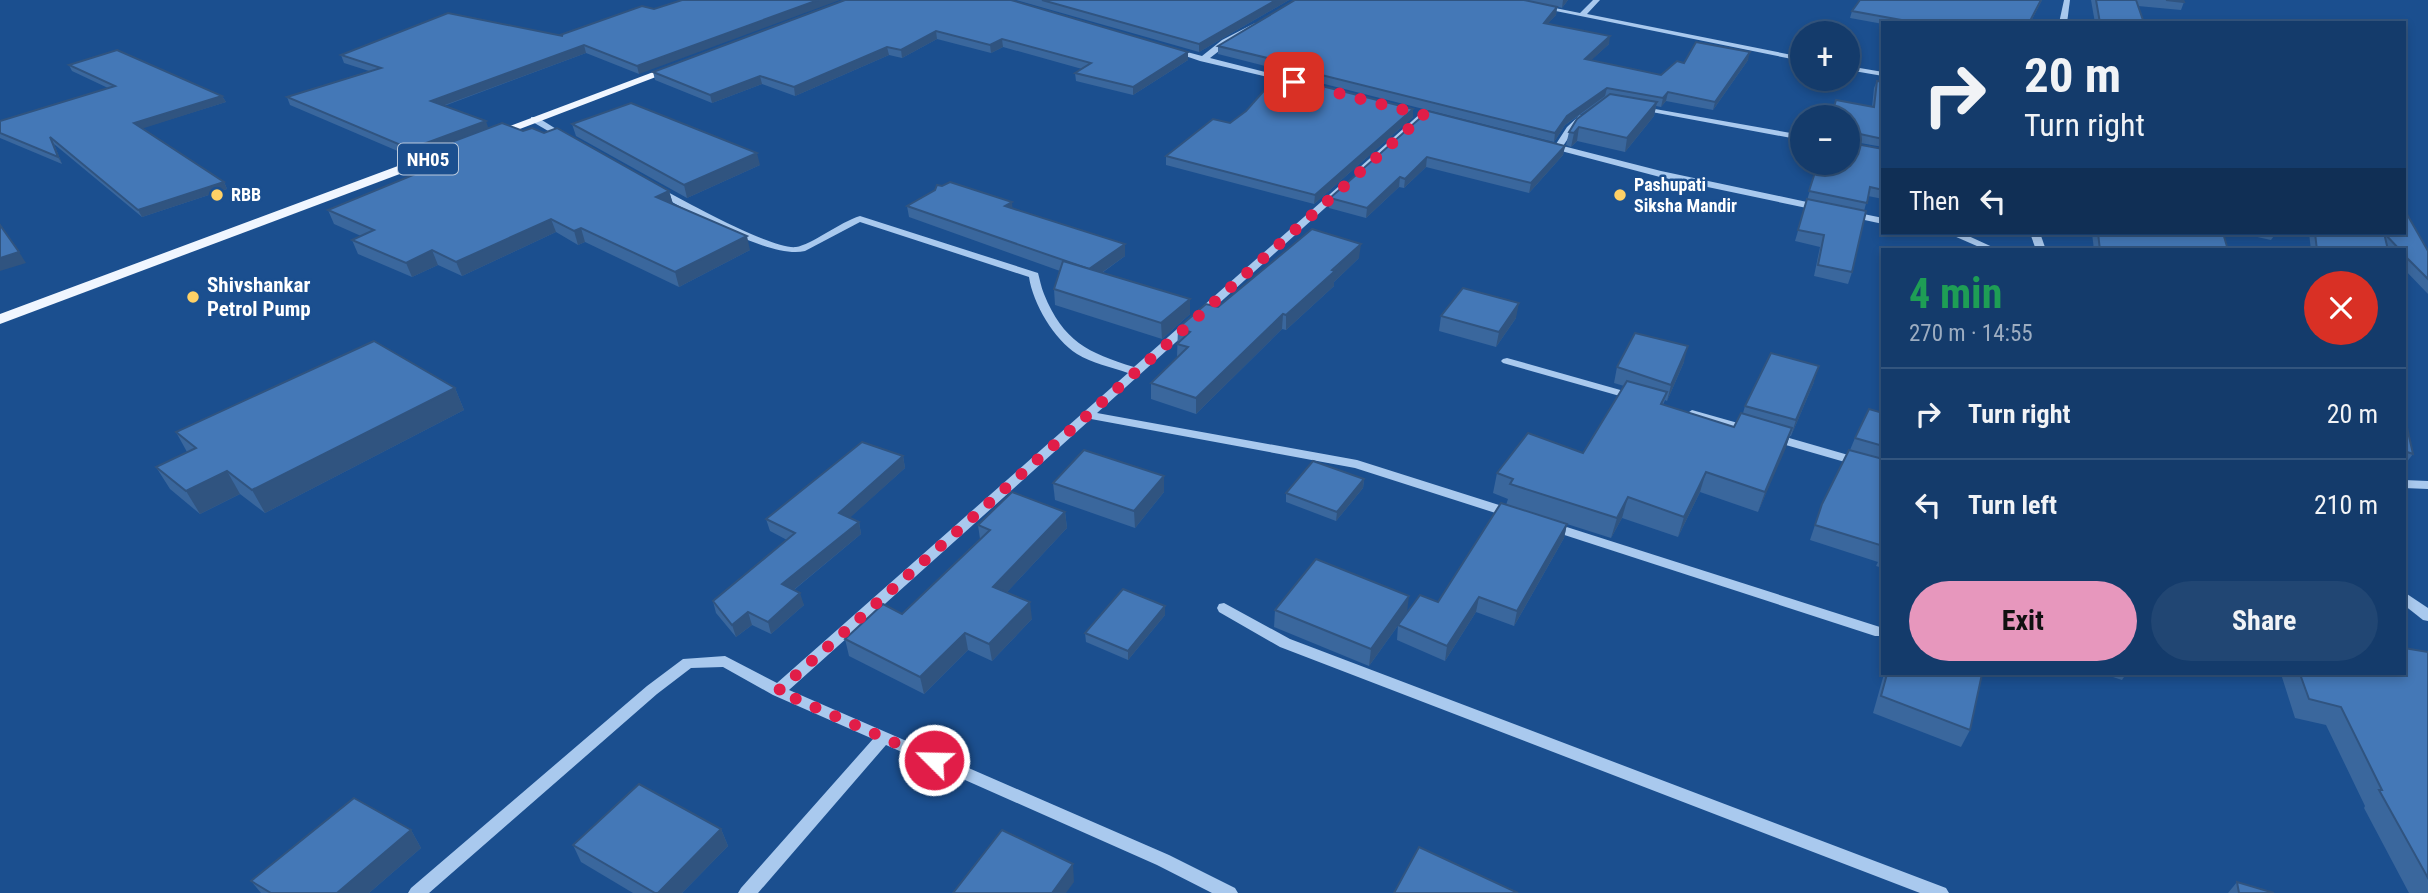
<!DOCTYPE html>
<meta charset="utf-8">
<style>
:root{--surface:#143b6b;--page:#214673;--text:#f1f3f6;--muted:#9dadc1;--line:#33557e;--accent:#e797bd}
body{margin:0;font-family:"Roboto Condensed",sans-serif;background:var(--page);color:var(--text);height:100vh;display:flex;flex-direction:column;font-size:26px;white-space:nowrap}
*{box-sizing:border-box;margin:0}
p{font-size:23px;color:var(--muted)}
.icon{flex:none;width:38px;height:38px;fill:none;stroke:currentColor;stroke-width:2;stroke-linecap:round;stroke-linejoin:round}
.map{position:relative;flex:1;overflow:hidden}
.side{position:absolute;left:1881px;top:248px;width:525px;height:427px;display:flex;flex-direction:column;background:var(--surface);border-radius:0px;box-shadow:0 4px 10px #0003,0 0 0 2px var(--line)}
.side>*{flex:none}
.banner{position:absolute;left:1881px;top:21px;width:525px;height:214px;border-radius:0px;box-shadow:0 4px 10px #0003,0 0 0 2px var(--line);background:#143b6b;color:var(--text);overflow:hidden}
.fabs{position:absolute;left:1790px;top:21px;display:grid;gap:14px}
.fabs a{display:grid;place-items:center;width:70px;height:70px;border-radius:50%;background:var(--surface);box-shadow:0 4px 10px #0003,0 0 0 2px var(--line);font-size:35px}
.pin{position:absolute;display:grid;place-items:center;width:60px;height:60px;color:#fff;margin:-30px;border-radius:14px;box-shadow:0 4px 10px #0006}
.me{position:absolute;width:77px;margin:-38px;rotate:293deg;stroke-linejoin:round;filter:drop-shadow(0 0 5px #0008)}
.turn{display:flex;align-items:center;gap:24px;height:147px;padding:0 28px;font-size:32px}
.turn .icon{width:91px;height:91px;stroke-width:2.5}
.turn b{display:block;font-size:49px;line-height:60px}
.then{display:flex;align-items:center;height:66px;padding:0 28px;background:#0003;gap:14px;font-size:26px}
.round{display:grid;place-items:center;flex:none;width:74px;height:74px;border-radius:37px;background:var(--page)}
.overview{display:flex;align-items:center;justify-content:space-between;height:119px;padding:0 28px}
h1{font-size:42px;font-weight:700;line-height:52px;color:#1e9e55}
.cta{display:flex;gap:14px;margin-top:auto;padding:14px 28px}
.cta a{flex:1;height:80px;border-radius:42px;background:var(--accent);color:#111;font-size:28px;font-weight:700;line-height:80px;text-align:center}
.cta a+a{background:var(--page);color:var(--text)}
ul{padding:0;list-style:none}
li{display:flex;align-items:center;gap:21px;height:91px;padding:0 28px;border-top:2px solid var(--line)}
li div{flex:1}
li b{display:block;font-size:26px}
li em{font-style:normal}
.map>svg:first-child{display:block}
</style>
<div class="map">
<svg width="2428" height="893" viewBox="0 0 2428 893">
<rect width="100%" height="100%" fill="#1b4f8f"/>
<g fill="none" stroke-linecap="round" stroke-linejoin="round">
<g fill="#a9c9ee" fill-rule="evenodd">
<path d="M1593,0H1600L1587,14L1802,57V61L1536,7L1540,5L1580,13Z"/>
<path d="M2064,0H2070L2067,23H2059Z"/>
<path d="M1255,23L1259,25L1258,27L1228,44L1210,58L1293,79V83L1200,61L1168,50L1172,48L1202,56L1222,40Z"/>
<path d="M1848,66L1883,72V76L1848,70Z"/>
<path d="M1638,106L1802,135V140L1641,110H1638Z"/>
<path d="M1421,113L1428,115L1365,172H1359V168Z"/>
<path d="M1580,115L1587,117L1573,131L1563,146L1661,171L1821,205L1826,208L1821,211L1660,177L1546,147V143L1556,144L1567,127Z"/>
<path d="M531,117H537L569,137L562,139L531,121Z"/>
<path d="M1341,186L1346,189L1344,191L1097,413L1357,460L1518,511L1520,514L1518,517H1508L1355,468L1091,419L789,690L1169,855L1235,888L1238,893H1212L1157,865L886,745L758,893H738L741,888L873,739L773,695L723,667L691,668L657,694L429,893H408L411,888L647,686L683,659L725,656L777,683L1128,373C1111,367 1092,363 1077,354C1054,339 1033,304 1029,277L860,222L805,251C770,260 687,210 654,192V188H660C685,201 772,250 796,247C811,245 840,222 860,216L1038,273C1040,280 1041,287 1044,294C1063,341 1088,353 1134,367L1338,187Z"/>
<path d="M1849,211L1883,218V224L1846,216L1844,214Z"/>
<path d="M1953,233H1962L1999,250H1986L1954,236Z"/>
<path d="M2030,233H2040L2046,250H2036Z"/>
<path d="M1507,358L1638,395L1640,397L1634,400L1503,363L1501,361L1503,359Z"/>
<path d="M1692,410L1752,427L1754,430L1748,434L1688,417L1686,414Z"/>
<path d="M1772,433L1883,465V473L1768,440L1766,437L1768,434Z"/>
<path d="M2404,480L2428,481V489L2404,488Z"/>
<path d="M1551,522L1883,628V636H1875L1546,529L1544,526L1546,523Z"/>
<path d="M2404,592L2428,608V621L2423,620L2404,605Z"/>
<path d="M1224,603L1290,639L1946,888L1949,893H1920L1280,647L1219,612L1217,608L1219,604Z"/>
</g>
<g fill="#f0f6ff" fill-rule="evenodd">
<path d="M672,65L682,67L496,138L486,135Z"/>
<path d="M449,147L453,148V154L0,324V314Z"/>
</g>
</g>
<g fill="#3a679d">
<path d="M845,0L1188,52V60L1133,95L1076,81L1075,73L1082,69L1003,47L991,53L937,39L902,58L889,55L795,96L762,84L712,103L655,80L653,72Z"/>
<path d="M1016,0H1289L1199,52Z"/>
<path d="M1295,0H1568L1562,8L1550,5L1557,7L1556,15L1548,23L1609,44L1591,60L1661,75L1684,63L1748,60L1713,110L1666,101L1661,107L1656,106L1654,116L1625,152L1577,141L1571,147L1566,145L1569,132L1607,97L1565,125L1554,142L1285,74V71L1218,54V46Z"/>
<path d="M2042,0L2030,23H1883V24L1850,18L1852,11Z"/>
<path d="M2091,0H2183L2184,2L2181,10L2138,6L2144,23H2095Z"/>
<path d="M642,6L639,74L586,53L444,106L489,128L669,191L673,204L750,250L679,287L585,242L578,245L556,232L462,276L438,265L412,277L358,254L352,240L361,236L334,224L328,210L434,166L430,165L426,153L414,158L290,105L287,97L369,71L344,63L341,55L560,36Z"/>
<path d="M69,65L222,96L226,102L142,128L224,182L227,189L142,217L54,144L62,164L0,138V121L108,88L72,71Z"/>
<path d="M1877,81L1883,82V147L1849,141L1850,143L1883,149V199L1868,196L1864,211L1852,272L1848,284L1814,276L1820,247L1795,241L1818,163L1848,117L1872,107L1874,88Z"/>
<path d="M1413,109V117L1314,204L1166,165V156L1230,123L1246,111Z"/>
<path d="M1428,111L1565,146L1563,155L1529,193L1426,167L1404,188L1399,187L1366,218L1329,208L1330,198Z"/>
<path d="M572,124L760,165L687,198L576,136Z"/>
<path d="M907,206L1013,209L1125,244V256L1102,273L1190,314L1162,339L1055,305L1054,289L1060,271L909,217Z"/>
<path d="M2092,233H2223L2228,250H2094Z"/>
<path d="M2239,233H2276L2271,240Z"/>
<path d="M2309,233H2404L2428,251V294L2404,269V250H2311Z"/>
<path d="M1359,258L1334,282V286L1286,330L1282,329L1196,414L1151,399V383L1177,357L1178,328L1218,307Z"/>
<path d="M1441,316L1516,318L1496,347L1439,331Z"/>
<path d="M1684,362L1667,401L1665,400L1663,405L1734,427L1743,413L1745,406L1814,382L1791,436H1790L1758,512L1700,492L1678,537L1622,518L1611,538L1567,524L1564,538L1514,626L1476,612L1445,661L1397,640L1398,625L1438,602L1506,505L1508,499L1493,493L1497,473L1583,453L1624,386L1614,383L1617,367Z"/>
<path d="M455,388L464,410L265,513L240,494L200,514L170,489L156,467L187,452L176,432Z"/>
<path d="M1883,413V568L1876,566L1878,562L1810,540L1822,504L1850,450L1855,438Z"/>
<path d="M2404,414L2413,454L2406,463H2404Z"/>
<path d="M903,456L905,468L849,518L859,522L861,534L794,590L804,605L771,634L752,625L736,637L716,613L713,601L787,540L770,531L766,519Z"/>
<path d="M1364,479L1363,488L1336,521L1286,502V493Z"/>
<path d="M1053,483L1164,492L1135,528L1055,500Z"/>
<path d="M1065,512L1067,528L1007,592L1032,619L992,661L968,650L924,694L849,656L845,639L902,614L980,539L978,525Z"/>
<path d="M1275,610L1407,613L1369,666L1274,627Z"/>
<path d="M1165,615L1128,660L1086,642L1085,633Z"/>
<path d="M2428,652V893H2409L2364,808L2365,806L2326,725L2295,718L2281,674H2404Z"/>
<path d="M1884,674H1982L1970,730L1961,747L1873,713Z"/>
<path d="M2104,674H2126L2122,680Z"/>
<path d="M721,829L728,846L682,893H633L581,862L573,845Z"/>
<path d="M411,830L421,848L369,893H261L251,881Z"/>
<path d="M2237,882L2274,893H2228Z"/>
</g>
<g fill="#305480">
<path d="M818,0H840L639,74L637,66Z"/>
<path d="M1276,0H1289L1199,52V44Z"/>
<path d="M1563,0H1568L1562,8Z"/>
<path d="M1557,7L1556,15L1542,30L1544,23Z"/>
<path d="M936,31L937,39L902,58L901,50Z"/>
<path d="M1610,36L1609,44L1584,67L1585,59Z"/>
<path d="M1002,39L1003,47L991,53L990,45Z"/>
<path d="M584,45L586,53L434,109L431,101Z"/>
<path d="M887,47L889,55L795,96L794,87Z"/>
<path d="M1188,52V60L1133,95V87Z"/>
<path d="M1750,52L1748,60L1713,110L1715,102Z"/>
<path d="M760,76L762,84L712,103L710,95Z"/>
<path d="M1607,88L1605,96L1565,125L1554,142L1555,133L1567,116Z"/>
<path d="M1668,92L1666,101L1661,107L1663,98Z"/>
<path d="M222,96L226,102L138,130L134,123Z"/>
<path d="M1657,102L1654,116L1625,152L1627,138Z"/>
<path d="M1413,109V117L1314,204L1315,195Z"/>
<path d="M486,121L489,130L425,152L426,153L414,158L410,149Z"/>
<path d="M1579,127L1577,141L1571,147L1574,133Z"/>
<path d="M50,137L54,144L62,164L58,157Z"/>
<path d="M1565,146L1563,155L1529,193L1531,183Z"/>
<path d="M757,153L760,165L687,198L684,185Z"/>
<path d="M1427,157L1426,167L1404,188L1405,179Z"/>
<path d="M1400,177L1399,187L1366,218L1367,208Z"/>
<path d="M224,182L227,189L142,217L138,210Z"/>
<path d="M669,191L673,204L656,197Z"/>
<path d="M1012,202L1013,214L1005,206Z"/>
<path d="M551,219L556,232L462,276L456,262Z"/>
<path d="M581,228L585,242L578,245L574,231Z"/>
<path d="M747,236L750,250L679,287L675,272Z"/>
<path d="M1125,244V256L1090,281L1089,269Z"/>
<path d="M1361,244L1359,258L1334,282V286L1286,330V315Z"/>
<path d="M432,250L438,265L412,277L406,263Z"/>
<path d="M19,252L26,263L0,271V258Z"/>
<path d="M1190,299V314L1162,339L1161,323Z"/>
<path d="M1519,303L1516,318L1496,347L1499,332Z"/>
<path d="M1283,314L1282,329L1196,414V398Z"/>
<path d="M1688,346L1684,362L1667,401L1671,385Z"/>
<path d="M1819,366L1814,382L1791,436L1796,420Z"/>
<path d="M455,388L464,410L265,513L252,490Z"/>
<path d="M1792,428L1786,448L1758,512L1765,492Z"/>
<path d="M903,456L905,468L842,525L839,513Z"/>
<path d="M227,471L240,494L200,514L186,491Z"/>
<path d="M1706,472L1700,492L1678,537L1684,517Z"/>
<path d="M1164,476V492L1135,528L1134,511Z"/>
<path d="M1364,479L1363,488L1336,521L1337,512Z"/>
<path d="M1628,497L1622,518L1611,538L1617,518Z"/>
<path d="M1065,512L1067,528L996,604L993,587Z"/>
<path d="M859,522L861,534L785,597L782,584Z"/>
<path d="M1567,524L1564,538L1514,626L1517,611Z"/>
<path d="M800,593L804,605L771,634L768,622Z"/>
<path d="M1409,596L1407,613L1369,666L1371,649Z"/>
<path d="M1479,597L1476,612L1445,661L1447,646Z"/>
<path d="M1030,602L1032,619L992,661L989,644Z"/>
<path d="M1165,606V615L1128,660V651Z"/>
<path d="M748,612L752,625L736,637L732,625Z"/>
<path d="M965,633L968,650L924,694L920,677Z"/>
<path d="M721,829L728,846L682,893H658Z"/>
<path d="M411,830L421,848L369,893H337Z"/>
<path d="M1073,864L1074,882L1066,893H1052Z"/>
</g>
<g fill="#4478b7" stroke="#305480" stroke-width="2">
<path d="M682,0H818L637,66L584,45L431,101L486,121L410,149L287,97L381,68L341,55L448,13L563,36L560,35L642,6L654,9Z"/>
<path d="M845,0H1011L1188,52L1133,87L1075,73L1091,63L1002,39L990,45L936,31L901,50L887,47L794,87L760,76L710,95L653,72Z"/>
<path d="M1042,0H1276L1199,44Z"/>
<path d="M1295,0H1524L1557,7L1544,23L1610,36L1585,59L1661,75L1677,61L1684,63L1696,42L1750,52L1715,102L1668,92L1663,98L1607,88L1567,116L1555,133L1285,66L1288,63L1218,46Z"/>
<path d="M1860,0H2041L2029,23H1918L1852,11Z"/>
<path d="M2096,0H2136L2144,23H2100Z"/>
<path d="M2166,0H2183L2184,2Z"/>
<path d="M117,50L222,96L134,123L224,182L138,210L50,137L58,157L0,133V121L115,86L69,65Z"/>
<path d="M1278,75L1413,109L1315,195L1166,156L1213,119L1230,123L1246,111Z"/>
<path d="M1877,81L1883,82V139L1851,132L1848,135V117H1831L1836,100L1874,107Z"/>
<path d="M1610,94L1657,102L1627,138L1579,127L1574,133L1569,132L1577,119Z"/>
<path d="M631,103L757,153L684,185L572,124Z"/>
<path d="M1428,111L1565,146L1531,183L1427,157L1405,179L1400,177L1367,208L1330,198Z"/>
<path d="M502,123L523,131L532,128L544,133L557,128L669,191L656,197L747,236L675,272L581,228L574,231L551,219L456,262L432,250L406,263L352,240L374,230L328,210L447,161L425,152Z"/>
<path d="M1848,135L1850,143L1883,149V190L1870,187L1867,203L1809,191L1818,163H1848Z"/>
<path d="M950,182L1012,202L1005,206L1125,244L1089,269L907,206L935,190L937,185L942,186Z"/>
<path d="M1807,199L1866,211L1852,272L1818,265L1824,235L1798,230Z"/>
<path d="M2404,209L2428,251V279L2404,255V250H2400L2384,233L2388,250H2317L2315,233H2404Z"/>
<path d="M0,225L19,252L0,258Z"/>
<path d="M1312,229L1361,244L1332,270L1335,271L1286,315L1283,314L1196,398L1151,383L1188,347L1177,344L1190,332L1178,328L1206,304L1218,307Z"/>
<path d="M2098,233H2223L2228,250H2100Z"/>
<path d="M1063,261L1190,299L1161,323L1054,289Z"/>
<path d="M1463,288L1519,303L1499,332L1441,316Z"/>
<path d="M1635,333L1688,346L1671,385L1617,367Z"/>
<path d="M374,341L455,388L252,490L227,471L186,491L156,467L196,448L176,432Z"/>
<path d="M1771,353L1819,366L1796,420L1745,406Z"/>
<path d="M1627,381L1667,392L1661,404L1734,427L1741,413L1792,428L1765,492L1706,472L1684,517L1628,497L1617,518L1510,484L1513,479L1497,473L1528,433L1583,453Z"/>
<path d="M1869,409L1883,413V446L1855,438Z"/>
<path d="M2404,414L2413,454L2404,451Z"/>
<path d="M862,442L903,456L839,513L859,522L782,584L800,593L768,622L748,612L732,625L713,601L795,533L766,519Z"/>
<path d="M1084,450L1164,476L1134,511L1053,483Z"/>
<path d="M1849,450L1883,459V546L1815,525L1822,504Z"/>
<path d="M1313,461L1364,479L1337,512L1286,493Z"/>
<path d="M1012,492L1065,512L993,587L1030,602L989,644L965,633L920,677L845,639L883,604L902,614L990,530L978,525Z"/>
<path d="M1501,503L1567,524L1517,611L1479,597L1447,646L1398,625L1420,595L1438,602Z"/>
<path d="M1316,559L1409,596L1371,649L1275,610Z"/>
<path d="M1123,589L1165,606L1128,651L1085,633Z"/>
<path d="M2404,648L2428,652V878L2379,790H2382L2341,707L2309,699L2300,674H2404Z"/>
<path d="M1887,674H1982L1970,730L1881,696Z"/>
<path d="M639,784L721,829L658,893H655L573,845Z"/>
<path d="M354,798L411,830L337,893H271L251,881Z"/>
<path d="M1002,830L1073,864L1052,893H953Z"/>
<path d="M1419,847L1518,893H1394Z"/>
<path d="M2237,882L2274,893H2239Z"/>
</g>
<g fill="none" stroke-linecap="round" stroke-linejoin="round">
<path stroke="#e11d48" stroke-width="12" stroke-dasharray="0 21.6" d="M934,760L778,691L1424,115L1294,82"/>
</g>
<g fill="#ffd166" stroke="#1b4f8f" stroke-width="2.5">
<circle cx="217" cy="195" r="7"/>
<circle cx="1620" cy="195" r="7"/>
<circle cx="193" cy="297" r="7"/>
</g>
<g text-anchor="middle" stroke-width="5" stroke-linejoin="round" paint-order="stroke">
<g font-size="18" font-weight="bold" fill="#fff" stroke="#1b4f8f" text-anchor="start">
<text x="1634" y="191">Pashupati<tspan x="1634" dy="21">Siksha Mandir</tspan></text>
<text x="231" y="201">RBB</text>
</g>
<rect fill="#1b4f8f" stroke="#bbcadd" stroke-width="2" x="398" y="143.5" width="60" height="31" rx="5"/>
<g font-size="19" font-weight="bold" fill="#fff">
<text x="428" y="166">NH05</text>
</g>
<g font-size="21" font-weight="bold" fill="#fff" stroke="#1b4f8f" text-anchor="start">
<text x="207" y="292">Shivshankar<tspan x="207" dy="24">Petrol Pump</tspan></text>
</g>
</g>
</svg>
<div class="fabs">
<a>+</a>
<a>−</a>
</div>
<div class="pin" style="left:1294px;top:82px;background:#d93025"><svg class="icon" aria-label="arrive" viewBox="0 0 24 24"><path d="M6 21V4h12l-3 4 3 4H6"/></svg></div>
<svg class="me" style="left:934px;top:760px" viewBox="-20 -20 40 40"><circle r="17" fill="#e11d48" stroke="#fff" stroke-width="3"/><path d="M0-11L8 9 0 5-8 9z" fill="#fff"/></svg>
<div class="banner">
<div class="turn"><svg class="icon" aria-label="right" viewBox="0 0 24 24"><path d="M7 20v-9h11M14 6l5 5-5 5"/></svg><div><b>20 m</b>Turn right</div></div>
<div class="then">Then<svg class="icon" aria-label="left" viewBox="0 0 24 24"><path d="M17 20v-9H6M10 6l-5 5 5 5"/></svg></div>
</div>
<section class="side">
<div class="overview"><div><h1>4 min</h1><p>270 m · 14:55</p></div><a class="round" style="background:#d93025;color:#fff"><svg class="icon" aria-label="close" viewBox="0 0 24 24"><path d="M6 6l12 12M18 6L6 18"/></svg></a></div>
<ul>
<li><svg class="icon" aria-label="right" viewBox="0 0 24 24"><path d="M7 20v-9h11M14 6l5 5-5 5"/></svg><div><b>Turn right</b></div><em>20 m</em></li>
<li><svg class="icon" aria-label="left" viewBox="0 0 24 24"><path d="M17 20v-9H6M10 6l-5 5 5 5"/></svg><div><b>Turn left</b></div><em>210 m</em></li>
</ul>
<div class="cta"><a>Exit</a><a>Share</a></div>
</section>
</div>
